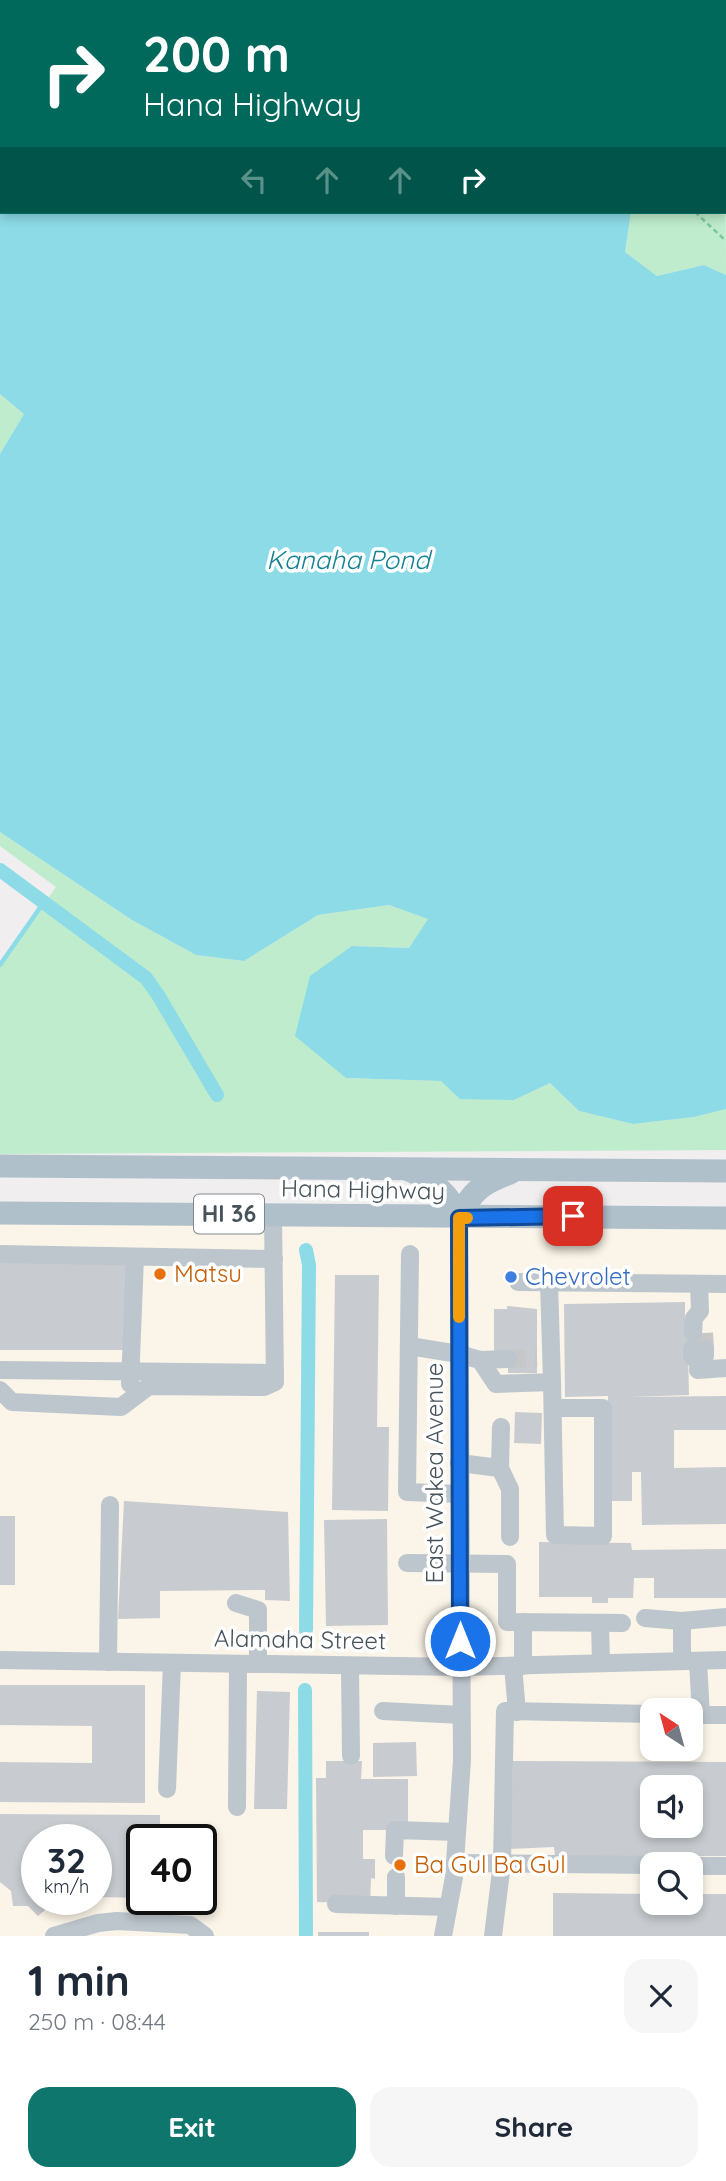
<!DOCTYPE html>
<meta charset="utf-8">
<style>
:root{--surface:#fff;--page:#f6f6f7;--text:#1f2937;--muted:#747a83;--accent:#0f766e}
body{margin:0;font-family:Quicksand,sans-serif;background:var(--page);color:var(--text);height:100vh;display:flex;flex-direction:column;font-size:26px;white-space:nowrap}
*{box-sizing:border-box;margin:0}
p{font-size:23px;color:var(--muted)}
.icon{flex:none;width:38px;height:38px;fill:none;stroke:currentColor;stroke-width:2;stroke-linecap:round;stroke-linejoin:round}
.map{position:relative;height:1936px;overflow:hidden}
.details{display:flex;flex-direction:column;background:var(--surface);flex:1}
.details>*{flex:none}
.banner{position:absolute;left:0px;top:0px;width:726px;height:214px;box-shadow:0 4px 10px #0003;background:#00695c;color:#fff;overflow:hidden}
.needle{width:46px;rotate:324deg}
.controls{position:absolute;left:640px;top:1698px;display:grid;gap:14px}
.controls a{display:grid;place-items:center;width:63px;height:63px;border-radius:14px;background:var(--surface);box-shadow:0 4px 10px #0003;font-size:35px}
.speed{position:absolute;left:21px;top:1824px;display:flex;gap:14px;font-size:35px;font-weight:700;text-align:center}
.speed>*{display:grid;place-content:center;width:91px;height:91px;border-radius:50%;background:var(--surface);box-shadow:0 4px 10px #0003;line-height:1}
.speed small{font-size:18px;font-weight:400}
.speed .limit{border:4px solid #111;border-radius:10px;background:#fff;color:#111}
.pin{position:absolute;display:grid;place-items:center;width:60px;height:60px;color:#fff;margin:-30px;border-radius:14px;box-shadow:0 4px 10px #0006}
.me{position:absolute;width:77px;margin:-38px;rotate:0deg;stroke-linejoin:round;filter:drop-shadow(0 0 5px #0008)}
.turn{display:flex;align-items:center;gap:24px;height:147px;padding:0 28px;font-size:32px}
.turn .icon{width:91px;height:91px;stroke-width:2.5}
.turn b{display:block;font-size:49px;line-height:60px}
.lanes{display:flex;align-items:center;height:66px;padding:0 28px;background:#0003;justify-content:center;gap:35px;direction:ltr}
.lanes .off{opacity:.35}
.round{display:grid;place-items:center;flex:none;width:74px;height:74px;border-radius:21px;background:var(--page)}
.summary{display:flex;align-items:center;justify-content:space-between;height:119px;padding:0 28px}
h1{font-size:42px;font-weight:700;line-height:52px}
.primary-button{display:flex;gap:14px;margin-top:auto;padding:14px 28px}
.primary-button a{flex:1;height:80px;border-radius:21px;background:var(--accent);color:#fff;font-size:28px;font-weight:700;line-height:80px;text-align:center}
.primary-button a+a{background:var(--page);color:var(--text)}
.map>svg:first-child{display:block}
</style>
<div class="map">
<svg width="726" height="1936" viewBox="0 0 726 1936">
<rect width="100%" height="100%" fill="#f0eeee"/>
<path fill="#fbf4e8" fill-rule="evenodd" d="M0,1210L726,1218V1936H0ZM653,1710H691V1748H653ZM653,1787H691V1825H653ZM37,1839H96V1899H37ZM142,1839H201V1899H142ZM653,1864H691V1902H653Z"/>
<g fill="#beeccc">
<path d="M237,0H697L696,2Z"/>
<path d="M725,124L726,275L704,265L657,276L625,252L631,212H724Z"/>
<path d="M0,394L24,414L0,454Z"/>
<path d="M0,832L132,920L196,955L244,961L318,915L389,905L429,919L409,948L352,946L346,1078L441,1081L514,1100L550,1083L579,1111L633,1124L694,1117L726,1109V1150L0,1154V965L56,887L0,846Z"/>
</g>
<path fill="#8ddbe7" d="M0,0L239,2H2V212H631L625,252L657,276L704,265L726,275V1109L694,1117L633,1124L579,1111L550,1083L514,1100L460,1099L441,1081L346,1078L295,1036L310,976L352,946L409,948L428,919L389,905L318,915L244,961L196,955L132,920L0,832V454L24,414L0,394Z"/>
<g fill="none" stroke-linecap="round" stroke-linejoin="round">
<path stroke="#8ddbe7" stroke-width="4.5" d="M0,965L44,902"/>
<g stroke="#8ddbe7" stroke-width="14">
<path d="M0,870L146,978L158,995L217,1095"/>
<path d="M306,1630L309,1265L306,1250"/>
<path d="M305,1690L306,1936"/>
</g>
</g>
<g fill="#c8ccd0" fill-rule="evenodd">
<path d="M0,1262H129L128,1350H0Z"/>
<path d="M335,1275H379L377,1427H389L388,1511L332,1510Z"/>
<path d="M685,1302V1333H708V1349H688L689,1395L630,1397L726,1396V1430H674V1468L726,1467V1524L642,1525L641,1472H632V1501H609L608,1396L565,1397L564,1304Z"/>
<path d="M507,1306L537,1309V1373H508V1355H494V1309H507Z"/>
<path d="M515,1412L542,1413L541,1444L514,1443Z"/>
<path d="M124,1501L288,1512L290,1601L265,1600V1590L160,1591V1618L118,1619Z"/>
<rect x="0" y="1516" width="15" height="69"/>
<path d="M387,1519L388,1625L326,1626L324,1520Z"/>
<path d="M539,1542L631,1543L632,1550L726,1549V1598H654V1578H634L633,1598H608V1603H592V1597H539Z"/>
<path d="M0,1685H145V1803L0,1802V1762L92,1763V1726L0,1725Z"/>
<path d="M257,1691L290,1692L287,1809H254Z"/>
<path d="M416,1742L417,1776L373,1777V1743Z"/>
<path d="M326,1761H362L361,1779H408V1830H363V1859H375V1879L371,1878L370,1904L317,1902L316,1778H326Z"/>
<path d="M513,1761L726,1762V1856L555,1857L554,1847L510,1849ZM653,1787H691V1825H653Z"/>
<path d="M0,1814L160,1815V1839H142V1898L96,1897V1839H37V1899H64L61,1908L46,1909L38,1916L28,1906H13L11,1891L0,1882Z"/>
<path d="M553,1893L653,1894V1902H691V1894H726V1936H553Z"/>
<rect x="318" y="1932" width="51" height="4"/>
</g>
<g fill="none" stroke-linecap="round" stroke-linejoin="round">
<g stroke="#c6c7c9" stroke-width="18" stroke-dasharray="18 9" stroke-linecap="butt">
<path d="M704,1333L705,1349"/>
<path d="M508,1359L537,1358"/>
</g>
<g stroke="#78c89a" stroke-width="2.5" stroke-dasharray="5 3.5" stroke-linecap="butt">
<path d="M494,0L496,2"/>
<path d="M583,2L585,0"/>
<path d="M695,212L726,241"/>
</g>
<g stroke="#bdc6cc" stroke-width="18">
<path d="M0,1254L274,1259"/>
<path d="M410,1254L407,1492L459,1494"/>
<path d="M518,1282L726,1284"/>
<path d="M693,1333L694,1318L700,1311L699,1284"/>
<path d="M409,1346L459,1354L480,1360L496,1384L552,1382L549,1282"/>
<path d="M692,1349V1356L699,1363L705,1356V1349"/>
<path d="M480,1360L508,1359"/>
<path d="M699,1363L698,1370L726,1368"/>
<path d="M0,1370L275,1373"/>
<path d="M552,1382L555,1535L603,1536V1408H553"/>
<path d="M130,1384L135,1257"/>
<path d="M0,1390L12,1402L121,1407L149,1386L264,1387L275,1382L273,1215"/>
<path d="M459,1463L500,1468L501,1427"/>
<path d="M500,1468L510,1489V1537"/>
<path d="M407,1563L507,1564V1622L622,1623"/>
<path d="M236,1603L258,1610V1664"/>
<path d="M645,1618L682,1621L726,1617"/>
<path d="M523,1622V1666"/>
<path d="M600,1623L601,1663"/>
<path d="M0,1660L460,1667L726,1660"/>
<path d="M682,1660V1621"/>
<path d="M108,1662L110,1505"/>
<path d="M350,1666L351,1756"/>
<path d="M513,1666L517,1712"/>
<path d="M383,1711L461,1715"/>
<path d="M691,1715H701L698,1661"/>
<path d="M701,1715H726"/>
<path d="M167,1789L172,1663"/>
<path d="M237,1807L238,1664"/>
<path d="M394,1856L395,1830L457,1832"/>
<path d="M455,1863L653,1865"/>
<path d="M691,1866H726"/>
<path d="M336,1904L448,1907"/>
<path d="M396,1906V1877"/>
<path d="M54,1936L98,1923L117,1921L190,1925L205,1936"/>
<path d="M443,1936L454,1877L462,1760L459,1218"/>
<path d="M493,1936L502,1863L505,1711L653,1714"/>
</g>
<g stroke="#afc0cb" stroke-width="23">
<path d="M0,1166L726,1171"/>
<path d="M409,1170C431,1179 451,1195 459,1218"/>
<path d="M0,1213L726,1218"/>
<path d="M459,1218C471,1191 483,1183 510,1173"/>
</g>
</g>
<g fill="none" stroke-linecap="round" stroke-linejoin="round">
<g stroke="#114b97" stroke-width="18">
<path id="route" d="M460,1641L459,1218L573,1216"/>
</g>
<use href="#route" stroke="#1a73e8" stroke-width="12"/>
<path stroke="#f59e0b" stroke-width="12" d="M459,1317V1218H467"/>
</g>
<g fill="#e8710a" stroke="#fff" stroke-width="2.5">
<circle cx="160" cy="1274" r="7"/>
<circle cx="400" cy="1865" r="7"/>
</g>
<circle fill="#3f7fe0" stroke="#fff" stroke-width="2.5" cx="511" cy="1277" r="7"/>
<g text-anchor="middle" stroke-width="7" stroke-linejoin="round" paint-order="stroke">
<rect fill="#fff" stroke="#7e878c" stroke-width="2" x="194" y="1194.5" width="70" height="39" rx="5"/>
<g font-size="23" font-weight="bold" fill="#47535a">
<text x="229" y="1222">HI 36</text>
</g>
<g font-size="24" fill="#47535a" stroke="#fff">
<text transform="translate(363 1190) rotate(1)" y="8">Hana Highway</text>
<text transform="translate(435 1473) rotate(-90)" y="8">East Wakea Avenue</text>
<text transform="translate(300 1640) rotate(1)" y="8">Alamaha Street</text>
</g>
<g font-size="24" fill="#c56008" stroke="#fff" text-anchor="start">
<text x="174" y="1282">Matsu</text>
<text x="414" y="1873">Ba Gul Ba Gul</text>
</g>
<g font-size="24" fill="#366cbe" stroke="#fff" text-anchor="start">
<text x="525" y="1285">Chevrolet</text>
</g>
<g font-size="26" font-style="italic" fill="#148293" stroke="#fff">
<text x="348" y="569">Kanaha Pond</text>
</g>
</g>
</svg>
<div class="controls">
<a><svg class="needle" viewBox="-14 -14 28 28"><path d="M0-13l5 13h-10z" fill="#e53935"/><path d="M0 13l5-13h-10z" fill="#747a83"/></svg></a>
<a><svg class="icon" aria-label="sound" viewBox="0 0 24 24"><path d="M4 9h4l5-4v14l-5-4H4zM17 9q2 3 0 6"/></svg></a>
<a><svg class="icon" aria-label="search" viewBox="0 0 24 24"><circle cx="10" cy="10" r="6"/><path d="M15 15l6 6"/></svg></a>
</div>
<div class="speed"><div>32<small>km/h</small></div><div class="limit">40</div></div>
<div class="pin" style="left:573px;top:1216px;background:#d93025"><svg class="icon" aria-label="arrive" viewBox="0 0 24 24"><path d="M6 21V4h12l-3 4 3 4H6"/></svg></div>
<svg class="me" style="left:460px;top:1641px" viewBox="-20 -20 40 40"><circle r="17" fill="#1a73e8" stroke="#fff" stroke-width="3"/><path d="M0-11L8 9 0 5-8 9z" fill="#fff"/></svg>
<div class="banner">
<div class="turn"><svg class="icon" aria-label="right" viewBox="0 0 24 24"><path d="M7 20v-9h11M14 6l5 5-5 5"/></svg><div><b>200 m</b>Hana Highway</div></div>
<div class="lanes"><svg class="icon off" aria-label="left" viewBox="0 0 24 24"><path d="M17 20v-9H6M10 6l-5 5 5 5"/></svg><svg class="icon off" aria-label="ahead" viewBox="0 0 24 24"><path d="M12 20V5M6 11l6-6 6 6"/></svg><svg class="icon off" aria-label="ahead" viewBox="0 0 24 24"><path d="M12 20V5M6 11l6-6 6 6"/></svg><svg class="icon" aria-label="right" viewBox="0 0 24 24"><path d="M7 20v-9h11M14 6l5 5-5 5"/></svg></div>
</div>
</div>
<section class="details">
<div class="summary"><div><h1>1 min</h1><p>250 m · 08:44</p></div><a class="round"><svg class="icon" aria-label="close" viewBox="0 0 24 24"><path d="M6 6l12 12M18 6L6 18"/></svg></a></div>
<div class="primary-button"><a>Exit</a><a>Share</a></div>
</section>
